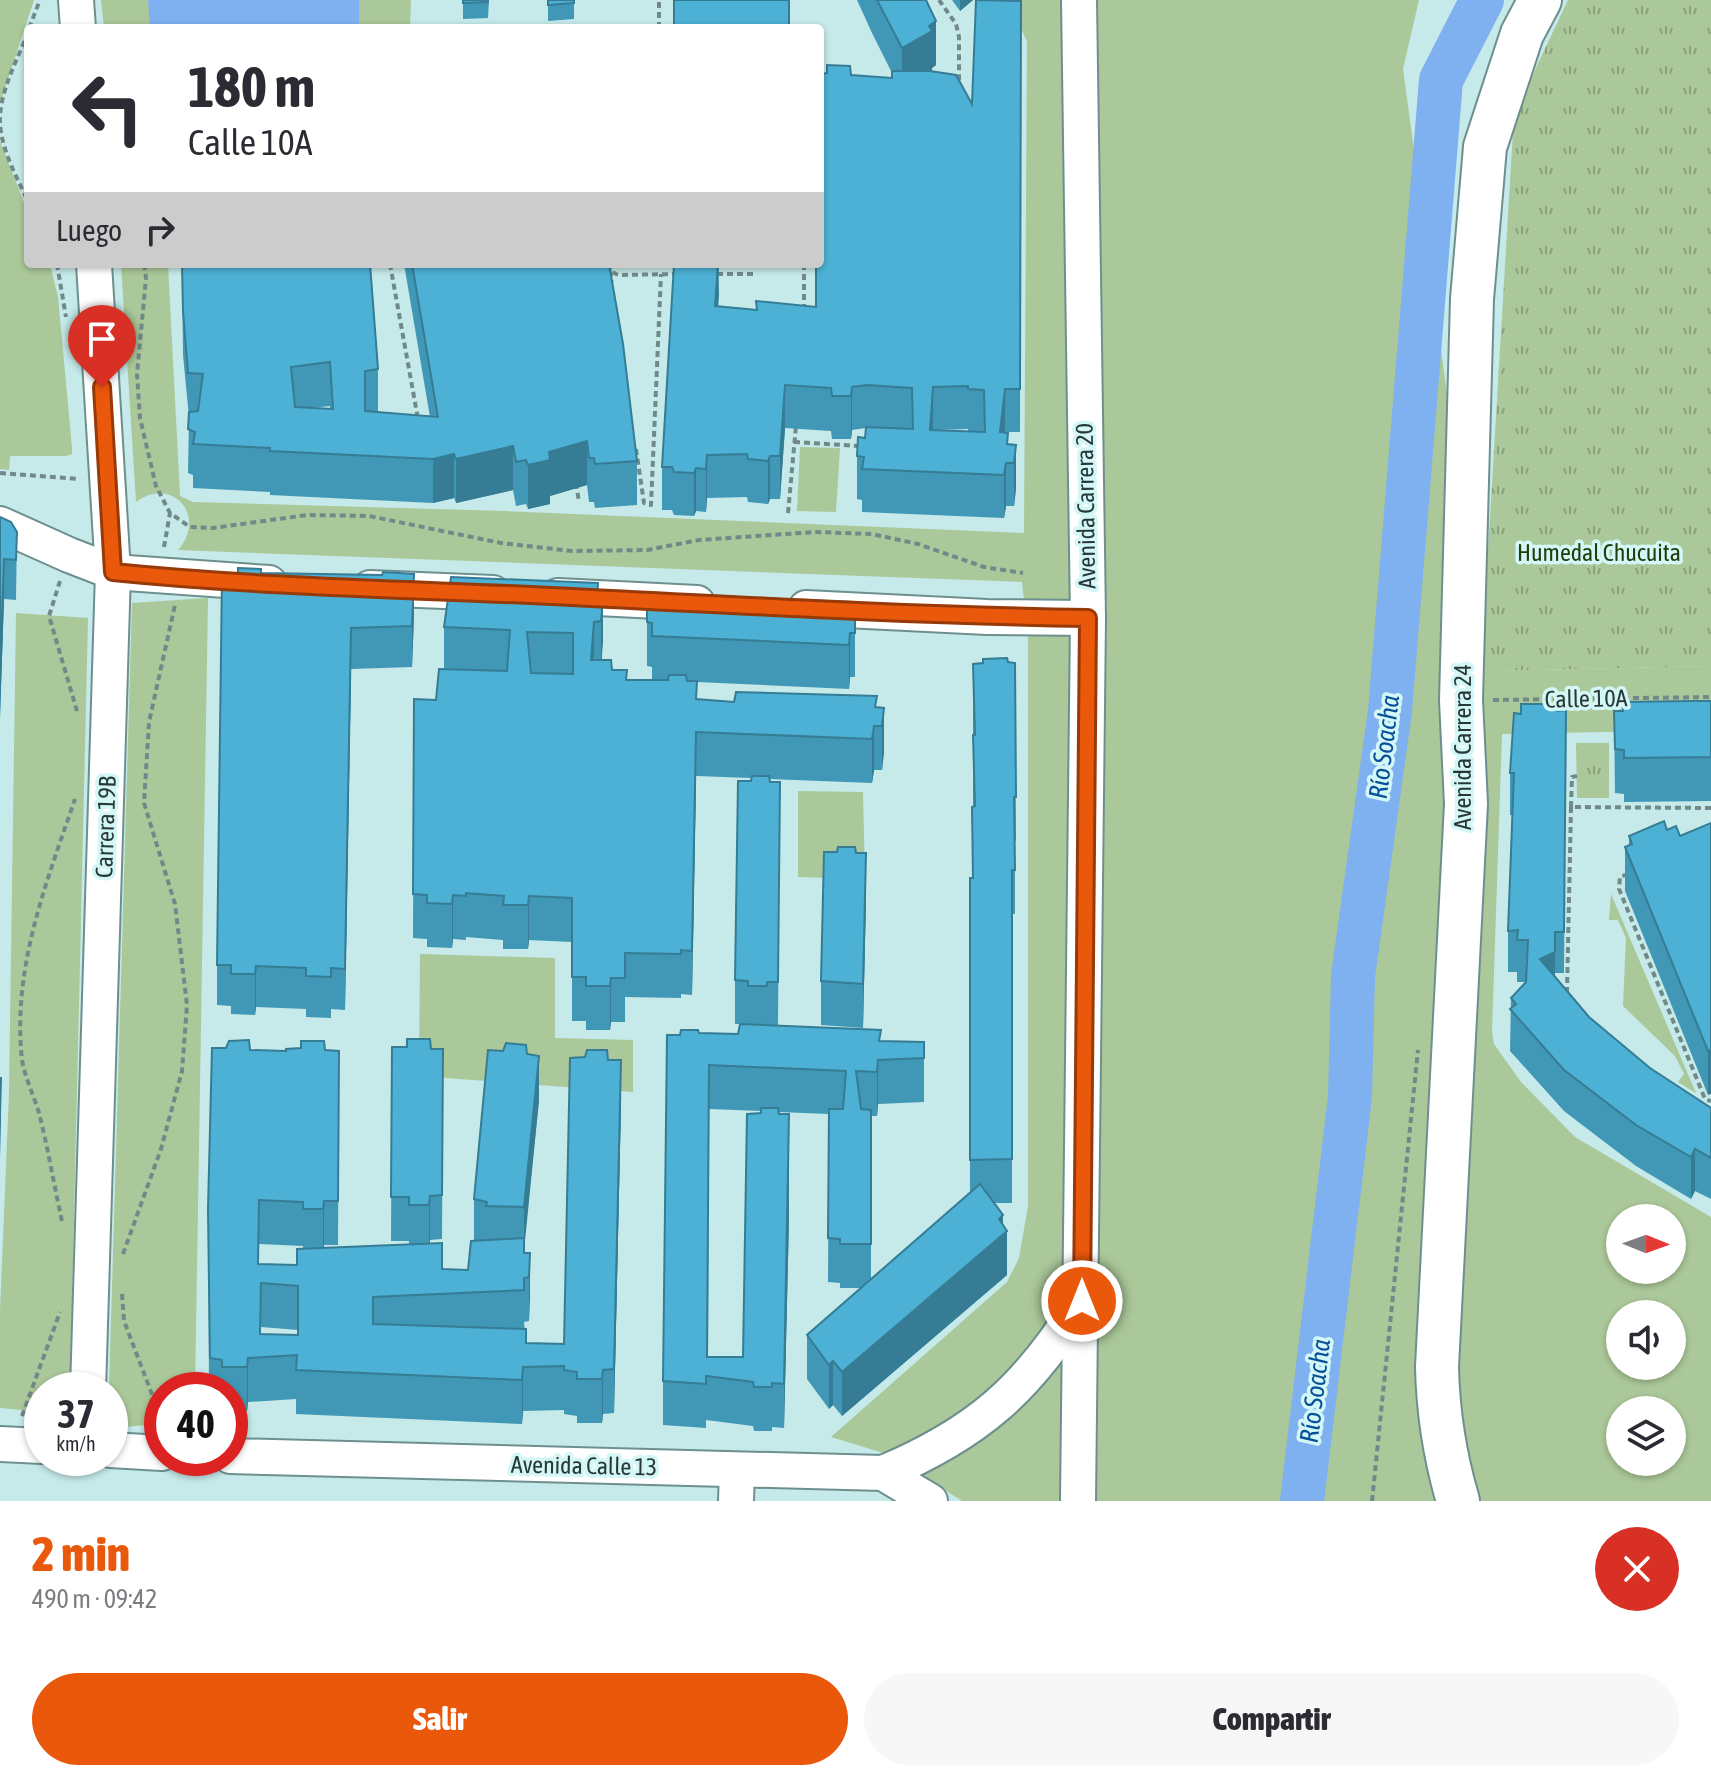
<!DOCTYPE html>
<html lang="es">
<meta charset="utf-8">
<style>
:root{--surface:#fff;--page:#f7f7f7;--text:#2b2b33;--muted:#7c7c81;--accent:#ea580c}
body{margin:0;font-family:"Asap Condensed",sans-serif;background:var(--page);color:var(--text);height:100vh;display:flex;flex-direction:column;font-size:30px;white-space:nowrap}
*{box-sizing:border-box;margin:0}
p{font-size:26px;color:var(--muted)}
.icon{flex:none;width:44px;height:44px;fill:none;stroke:currentColor;stroke-width:2;stroke-linecap:round;stroke-linejoin:round}
.map{position:relative;height:1501px;overflow:hidden}
.drawer{display:flex;flex-direction:column;background:var(--surface);flex:1}
.drawer>*{flex:none}
.guide{position:absolute;left:24px;top:24px;width:800px;height:244px;border-radius:8px;box-shadow:0 2px 6px #0004;background:#fff;color:var(--text);overflow:hidden}
.needle{width:52px;rotate:91deg}
.fabs{position:absolute;left:1606px;top:1204px;display:grid;gap:16px}
.fabs a{display:grid;place-items:center;width:80px;height:80px;border-radius:50%;background:var(--surface);box-shadow:0 2px 6px #0004;font-size:40px}
.speed{position:absolute;left:24px;top:1372px;display:flex;gap:16px;font-size:40px;font-weight:700;text-align:center}
.speed>*{display:grid;place-content:center;width:104px;height:104px;border-radius:50%;background:var(--surface);box-shadow:0 2px 6px #0004;line-height:1}
.speed small{font-size:20px;font-weight:400}
.speed .limit{border:12px solid #d22;background:#fff;color:#111}
.pin{position:absolute;display:grid;place-items:center;width:68px;height:68px;color:#fff;margin:-82px -34px;border-radius:50% 50% 50% 0;rotate:-45deg;box-shadow:0 0 8px #0007}
.pin .icon{rotate:45deg}
.me{position:absolute;width:88px;margin:-44px;rotate:0deg;stroke-linejoin:round;filter:drop-shadow(0 0 6px #0008)}
.turn{display:flex;align-items:center;gap:28px;height:168px;padding:0 32px;font-size:36px}
.turn .icon{width:104px;height:104px;stroke-width:2.5}
.turn b{display:block;font-size:56px;line-height:68px}
.then{display:flex;align-items:center;height:76px;padding:0 32px;background:#0003;gap:16px;font-size:30px}
.round{display:grid;place-items:center;flex:none;width:84px;height:84px;border-radius:42px;background:var(--page)}
.summary{display:flex;align-items:center;justify-content:space-between;height:136px;padding:0 32px}
h1{font-size:48px;font-weight:800;line-height:60px;color:var(--accent)}
.button{display:flex;gap:16px;margin-top:auto;padding:16px 32px}
.button a{flex:1;height:92px;border-radius:48px;background:var(--accent);color:#fff;font-size:32px;font-weight:800;line-height:92px;text-align:center}
.button a+a{background:var(--page);color:var(--text)}
.map>svg:first-child{display:block}
</style>
<div class="map">
<svg width="1711" height="1501" viewBox="0 0 1711 1501">
<defs>
<pattern id="park-tufts" width="24" height="20" patternUnits="userSpaceOnUse" patternTransform="scale(2)"><rect width="24" height="20" fill="#aac899"/><path d="M3 7l-1-3M5 7V3M7 7l1-3M15 17l-1-3M17 17v-4M19 17l1-3" fill="none" stroke="#8aa37e"/></pattern>
</defs>
<rect width="100%" height="100%" fill="#c5eae9"/>
<g fill="#aac899" fill-rule="evenodd">
<path d="M0,0H34L0,103Z"/>
<path d="M101,0H411L410,28H104Z"/>
<path d="M1009,0H1419L1403,69L1482,652L1494,671L1711,666V730L1502,734L1492,1031L1494,1044L1521,1082L1575,1137L1711,1217V1501H962L890,1455L831,1437L1007,1282L1019,1258L1028,1206V637L1022,582L178,550C208,516 172,475 136,502L121,264H168L180,496L193,502L505,511L1024,533L1027,42ZM1620,1218H1672V1270H1620ZM1620,1314H1672V1366H1620ZM1620,1410H1672V1462H1620Z"/>
<path d="M0,141L28,213V264H50L58,297L72,448V454L66,456H10L9,470L0,469Z"/>
<path d="M800,447L840,448L836,512L797,511Z"/>
<path d="M208,598L195,1390H162V1424L110,1428L109,1390L132,603Z"/>
<path d="M16,613L88,618L70,1390H42V1412L0,1408V1311L9,1094Z"/>
<path d="M798,791L863,792L865,879L798,877Z"/>
<path d="M1611,894L1696,1093L1678,1082L1684,1074L1675,1056L1623,1006L1626,938L1618,920H1609Z"/>
<path d="M420,954L555,958V1038L633,1040V1092L419,1076Z"/>
</g>
<g fill="url(#park-tufts)">
<path d="M1568,0H1711V666L1493,671L1482,652L1514,114Z"/>
<path d="M1609,743V798H1577L1576,743Z"/>
</g>
<path fill="#7fb1f0" d="M148,0H359V28H150Z"/>
<g fill="none" stroke-linecap="round" stroke-linejoin="round">
<path stroke="#7fb1f0" stroke-width="44" d="M1302,1501L1350,1097L1353,976L1390,711L1441,80L1482,0"/>
<g stroke="#6d908f" stroke-width="38">
<g id="minor">
<path d="M76,0L78,28"/>
<path d="M0,524L69,555L113,572L269,583"/>
<path d="M370,588L493,593"/>
<path d="M558,596L697,603"/>
<path d="M806,608L987,617L1088,618"/>
<path d="M88,1390L113,572L94,264"/>
<path d="M0,1444L42,1446"/>
<path d="M110,1450L162,1453"/>
<path d="M230,1456L883,1473L930,1501"/>
<path d="M883,1473C976,1434 1028,1389 1081,1302"/>
<path d="M736,1501L737,1470"/>
<path d="M1078,1501L1088,618L1079,0"/>
</g>
</g>
<g stroke="#6d908f" stroke-width="46">
<path id="major" d="M1458,1501C1445,1457 1438,1413 1437,1367L1466,804L1461,700L1472,299L1485,147L1522,34L1540,0"/>
</g>
<g stroke="#718a89" stroke-width="4" stroke-dasharray="6 4" stroke-linecap="butt">
<path d="M939,0L956,24L959,37V84"/>
<path d="M29,28L40,0"/>
<path d="M659,28V0"/>
<path d="M28,32C18,59 0,90 0,120C0,148 17,177 28,202"/>
<path d="M57,264L66,317"/>
<path d="M144,264L146,278L137,374L140,418L156,486L170,513L190,527L213,528L307,515L369,516L501,543L572,551L647,550L699,540L815,532L872,534L918,544L984,567L1023,573"/>
<path d="M390,264L418,419"/>
<path d="M609,264L610,271L618,275L676,274"/>
<path d="M804,264V310"/>
<path d="M610,271L612,282"/>
<path d="M717,274H755"/>
<path d="M794,442L860,446"/>
<path d="M636,449L644,503L651,505L661,274"/>
<path d="M0,473L78,479"/>
<path d="M576,483L579,502"/>
<path d="M788,513L796,426"/>
<path d="M164,547L170,513"/>
<path d="M60,581L49,616L77,711"/>
<path d="M1493,700L1711,697"/>
<path d="M1571,807L1572,777L1577,776"/>
<path d="M1628,874L1620,877L1619,889L1705,1099L1711,1101"/>
<path d="M1567,993L1571,807L1711,808"/>
<path d="M62,1221C54,1185 48,1148 39,1113C34,1096 25,1078 22,1060C12,968 46,884 75,799"/>
<path d="M123,1254L161,1149L182,1071L187,1005L175,904L144,803L149,722L175,605"/>
<path d="M122,1294L124,1321L158,1410V1423"/>
<path d="M22,1416L60,1312"/>
<path d="M1372,1501L1418,1050"/>
</g>
<use href="#minor" stroke="#fff" stroke-width="34"/>
<use href="#major" stroke="#fff" stroke-width="42"/>
</g>
<g fill="#4198b6" fill-rule="evenodd">
<path d="M463,0H489L488,18L463,19Z"/>
<path d="M548,0H574V19L548,21Z"/>
<path d="M857,0H926L936,65L932,68V71L972,104L1021,1L1020,432H1005L1008,444L1016,445V488L1014,506H1006L1004,518L862,512V500L857,499V456L865,438L866,428L852,430L851,439H832L831,431L785,428L780,499H770L768,504L748,502L747,497L707,498L706,512L696,511L694,516L674,515L672,510H662V467L719,264L718,307L756,310V301L816,307L851,75L892,78V73L872,33ZM968,429V431L932,430H933Z"/>
<path d="M952,0H973L960,11Z"/>
<path d="M182,264H370L378,369V412L430,417L404,264H609L637,461V505L595,508L594,502H589L587,485L550,496V504L528,509L526,504L516,506L513,490L456,503L454,498L433,503L270,495V492L193,488V475L188,473L189,417L183,355ZM330,406V409L312,408Z"/>
<path d="M0,517L17,532L16,600L4,599L0,717Z"/>
<path d="M261,573L414,615L412,667L351,669L345,1010L331,1009V1018L306,1017V1009L256,1007L255,1015L231,1014V1006L217,1005V965L238,576Z"/>
<path d="M598,598H603L602,660L612,670L627,680H652V667L647,666V622L855,614V677H850L849,689L697,682L696,699L734,702L884,708V752L882,770H874L872,783L769,779L770,782H780L778,1025L881,1041L924,1042V1102L878,1104L877,1116H871V1279L970,1193V878H973V664L1008,662L1015,663L1016,841H1015V914H1012V1203H994L1003,1224L1007,1275L842,1416L833,1405L829,1409L807,1379V1335L861,1288H840V1283L828,1282L829,1114L779,1112L789,1219L784,1428L772,1427V1431H754L753,1426L706,1420V1428L663,1425V1381L680,1035L699,1033L738,1034L740,1024H735V980L751,778L696,776L692,995L681,994V998L625,997V1022H611L610,1030H586V1021H572V942L529,940L528,949H503V940L466,937V940L453,939L452,948L427,947V939L413,938L414,699L436,700L444,669V627ZM709,1109L761,1111L743,1357H708Z"/>
<path d="M1711,701V801L1624,802V794L1615,793L1614,711H1623V702Z"/>
<path d="M1566,710L1564,973H1555V977L1589,1017L1650,1068L1711,1108V1199L1695,1191L1691,1199L1636,1166L1564,1111L1510,1051L1511,998L1526,982H1517V972H1508V931L1512,815H1510V773L1521,714Z"/>
<path d="M1711,823L1708,1095L1625,891V847L1629,845V836L1667,830L1680,836Z"/>
<path d="M866,897L863,1028L821,1025V981Z"/>
<path d="M392,1047L443,1049L442,1239L430,1240V1243L442,1269L468,1270L474,1241V1199L527,1054L539,1100L524,1244V1253H530L529,1321L524,1322L526,1343L564,1344L608,1060L621,1104L614,1413L603,1414L602,1423H577V1416L564,1414V1410L523,1411L522,1424L296,1414V1399L248,1402L247,1411H230V1390H209L208,1209L250,1050L286,1051H339L338,1245H324V1248L409,1244V1241H391ZM259,1244L303,1246V1249L297,1265L259,1264ZM261,1327L298,1330V1335L260,1334Z"/>
</g>
<g fill="#357c94">
<path d="M960,0H973L960,11Z"/>
<path d="M936,21V65L932,68V75L902,92V48Z"/>
<path d="M718,264L719,295L715,349V306Z"/>
<path d="M785,385V428L780,499V456Z"/>
<path d="M852,387V430L851,439V396Z"/>
<path d="M933,387V430L930,473V430Z"/>
<path d="M1005,389V432H1000Z"/>
<path d="M587,441V485L550,496V504L528,509V465L549,452Z"/>
<path d="M1016,445V488L1014,506V463Z"/>
<path d="M513,446V490L456,503V459Z"/>
<path d="M454,454V498L433,503V459Z"/>
<path d="M707,455V498L706,512V469Z"/>
<path d="M770,456V499L768,504V461Z"/>
<path d="M1006,463V506L1004,518V475Z"/>
<path d="M696,468V511L694,516V473Z"/>
<path d="M4,559V599L0,717V677Z"/>
<path d="M414,574V615L412,667V626Z"/>
<path d="M603,598V642L601,665V621Z"/>
<path d="M594,622V666L591,660Z"/>
<path d="M351,628V669L345,1010V969Z"/>
<path d="M850,633V677L849,689V645Z"/>
<path d="M884,708V752L882,770V726Z"/>
<path d="M874,726V770L872,783V739Z"/>
<path d="M696,732V776L692,995V951Z"/>
<path d="M866,853V897L863,1028V984Z"/>
<path d="M453,895V939L452,948V904Z"/>
<path d="M529,896V940L528,949V905Z"/>
<path d="M1555,932V993L1540,959Z"/>
<path d="M256,966V1007L255,1015V974Z"/>
<path d="M611,978V1022L610,1030V986Z"/>
<path d="M1711,1050V1094L1708,1095V1051Z"/>
<path d="M539,1056V1100L524,1251V1207Z"/>
<path d="M621,1060V1104L614,1413V1369Z"/>
<path d="M878,1060V1104L877,1116V1072Z"/>
<path d="M1,1078V1122L0,1158V1114Z"/>
<path d="M789,1114V1219L784,1428V1384Z"/>
<path d="M1695,1149V1191L1691,1199V1157Z"/>
<path d="M430,1196V1240L429,1249V1205Z"/>
<path d="M324,1201V1245L323,1253V1209Z"/>
<path d="M1003,1215V1234L1007,1231V1275L842,1416V1372Z"/>
<path d="M530,1253V1297L529,1321V1277Z"/>
<path d="M248,1358V1402L247,1411V1367Z"/>
<path d="M833,1361V1405L829,1409V1365Z"/>
<path d="M523,1367V1411L522,1424V1380Z"/>
<path d="M603,1370V1414L602,1423V1379Z"/>
</g>
<g fill="#4cb1d4" stroke="#357c94" stroke-width="2" fill-rule="evenodd">
<path d="M463,0H488V2L463,3Z"/>
<path d="M548,0H574V3L548,5Z"/>
<rect x="674" y="0" width="115" height="28"/>
<path d="M877,0H926L936,21L929,26L932,31L902,48Z"/>
<path d="M976,0L1021,1L1020,389H1005L1000,432L1008,433L1007,444L1016,445L1014,463H1006L1004,475L862,469L864,457L857,456L858,437L865,438L866,427L913,429L912,388L867,385L852,387L851,396H832L831,388L785,385L780,456H770L768,461L748,459L747,454L707,455L706,469L696,468L694,473L674,472L672,467H662L674,264H718L715,306L757,310L756,301L816,307V264H820V74L827,73V65L850,66L851,75L892,78V71H930L956,75L972,104ZM968,386V389L984,390L985,432L930,430L933,387Z"/>
<path d="M182,264H370L378,369L365,371V411L438,417L412,264H609L623,344L637,461L595,464L594,458H589L587,441L549,452L550,460L528,465L526,460L516,462L513,446L456,459L454,454L433,459L270,451V448L193,444L195,432L188,429L189,412L198,411L203,374L188,373L183,311ZM330,362L333,409L295,407L291,367Z"/>
<path d="M0,517L11,522L17,532L16,560L4,559L0,677Z"/>
<path d="M238,568L261,569V573L382,575L383,572L414,574L412,626L351,628L345,969L331,968V977L306,976V968L256,966L255,974H231V965H217L222,576H238Z"/>
<path d="M451,577L598,583L597,598H603L601,621L594,622L591,660H611L612,670H627L626,680H668L669,675H686L687,681H697L696,699L734,702L736,692L877,696L875,707L884,708L882,726H874L872,739L696,732L692,951L681,950V954L625,953V978H611L610,986H586V977H572V898L529,896L528,905H503L504,896L466,893V896L453,895L452,904L427,903V895L413,894L414,699L436,700L439,669L507,671L510,630L444,627ZM527,632L573,633V674L531,673Z"/>
<path d="M653,594L853,602L851,614H855V633H850L849,645L652,636V623L647,622V604H653Z"/>
<path d="M1007,658L1008,662L1015,663L1016,797H1014L1015,870H1012V1159L970,1160V878H973L972,807L975,806L973,735H975L973,664L983,663V659Z"/>
<path d="M1692,701H1711V757L1624,758V750L1615,749L1614,711H1623V702Z"/>
<path d="M1521,704H1557L1558,711L1566,710L1564,932H1555V952L1540,959L1589,1017L1650,1068L1711,1108V1158L1695,1149L1691,1157L1636,1125L1564,1070L1510,1009L1516,1004L1511,998L1526,982L1528,940H1517L1518,930L1508,931L1514,773H1510L1514,713L1521,714Z"/>
<path d="M752,776H769L770,782H780L778,982H767V986H748V981L735,980L738,781H751Z"/>
<path d="M1664,821L1667,830L1676,826L1680,836L1711,823V1050L1708,1051L1625,847L1632,844L1629,836Z"/>
<path d="M838,847H855L856,853H866L863,984L821,981L824,852H837Z"/>
<path d="M740,1024L881,1030L879,1041L924,1042V1058L878,1060L877,1072L856,1071L861,1109L871,1110V1244H840V1239L828,1238L829,1109H843L846,1071L709,1065L707,1357H743L747,1114L761,1113V1108H778L779,1114H789L784,1384L772,1383V1387H754L753,1382L706,1376V1384L663,1381L667,1035H680L681,1030H698L699,1033L738,1034Z"/>
<path d="M407,1039H430L431,1049H443L442,1195L430,1196L429,1205H409V1197H391L392,1047H407Z"/>
<path d="M249,1040L250,1050L286,1051V1049L301,1048V1041H324L325,1050L339,1051L338,1201H324L323,1209H303V1202L259,1200L258,1264L297,1265V1249L442,1243V1269L468,1270L471,1241L524,1238V1253H530L529,1277L524,1278V1290L373,1297V1324L526,1329V1343L564,1344L570,1058L585,1057L587,1050H607L608,1060H621L614,1369L603,1370L602,1379H577V1372L564,1370V1366L523,1367L522,1380L296,1370L297,1355L248,1358L247,1367H222V1360L210,1358L208,1209L212,1048H226L229,1041ZM261,1283L298,1286V1335L260,1334Z"/>
<path d="M506,1043L526,1045L527,1054L539,1056L524,1207L486,1206L487,1202L474,1199L488,1050L503,1051Z"/>
<path d="M0,1078H1L0,1114Z"/>
<path d="M980,1184L1003,1215L999,1219L1007,1231L842,1372L833,1361L829,1365L807,1335Z"/>
</g>
<g fill="none" stroke-linecap="round" stroke-linejoin="round">
<g stroke="#983908" stroke-width="20">
<path id="route" d="M102,387L113,572C252,586 392,589 531,595C716,604 902,615 1088,618L1082,1301"/>
</g>
<use href="#route" stroke="#ea580c" stroke-width="14"/>
</g>
<g text-anchor="middle" stroke-width="7" stroke-linejoin="round" paint-order="stroke">
<g font-size="24" fill="#293837" stroke="#d2f7f6">
<text transform="translate(1086 506) rotate(-91)" y="8">Avenida Carrera 20</text>
<text transform="translate(1586 699) rotate(-1)" y="8">Calle 10A</text>
<text transform="translate(1463 747) rotate(-90)" y="8">Avenida Carrera 24</text>
<text transform="translate(106 827) rotate(-88)" y="8">Carrera 19B</text>
<text transform="translate(584 1466) rotate(1)" y="8">Avenida Calle 13</text>
</g>
<g font-size="24" fill="#223d0b" stroke="#d2f7f6">
<text x="1599" y="561">Humedal Chucuita</text>
</g>
<g font-size="26" font-style="italic" fill="#075099" stroke="#d2f7f6">
<text transform="translate(1384 747) rotate(-83)" y="9">Río Soacha</text>
<text transform="translate(1315 1391) rotate(-83)" y="9">Río Soacha</text>
</g>
</g>
</svg>
<div class="fabs">
<a><svg class="needle" viewBox="-14 -14 28 28"><path d="M0-13l5 13h-10z" fill="#e53935"/><path d="M0 13l5-13h-10z" fill="#7c7c81"/></svg></a>
<a><svg class="icon" aria-label="sound" viewBox="0 0 24 24"><path d="M4 9h4l5-4v14l-5-4H4zM17 9q2 3 0 6"/></svg></a>
<a><svg class="icon" aria-label="layers" viewBox="0 0 24 24"><path d="M12 4l9 5-9 5-9-5zM3 14l9 5 9-5"/></svg></a>
</div>
<div class="speed"><div>37<small>km/h</small></div><div class="limit">40</div></div>
<div class="pin" style="left:102px;top:387px;background:#d93025"><svg class="icon" aria-label="arrive" viewBox="0 0 24 24"><path d="M6 21V4h12l-3 4 3 4H6"/></svg></div>
<svg class="me" style="left:1082px;top:1301px" viewBox="-20 -20 40 40"><circle r="17" fill="#ea580c" stroke="#fff" stroke-width="3"/><path d="M0-11L8 9 0 5-8 9z" fill="#fff"/></svg>
<div class="guide">
<div class="turn"><svg class="icon" aria-label="left" viewBox="0 0 24 24"><path d="M17 20v-9H6M10 6l-5 5 5 5"/></svg><div><b>180 m</b>Calle 10A</div></div>
<div class="then">Luego<svg class="icon" aria-label="right" viewBox="0 0 24 24"><path d="M7 20v-9h11M14 6l5 5-5 5"/></svg></div>
</div>
</div>
<section class="drawer">
<div class="summary"><div><h1>2 min</h1><p>490 m · 09:42</p></div><a class="round" style="background:#d93025;color:#fff"><svg class="icon" aria-label="close" viewBox="0 0 24 24"><path d="M6 6l12 12M18 6L6 18"/></svg></a></div>
<div class="button"><a>Salir</a><a>Compartir</a></div>
</section>
